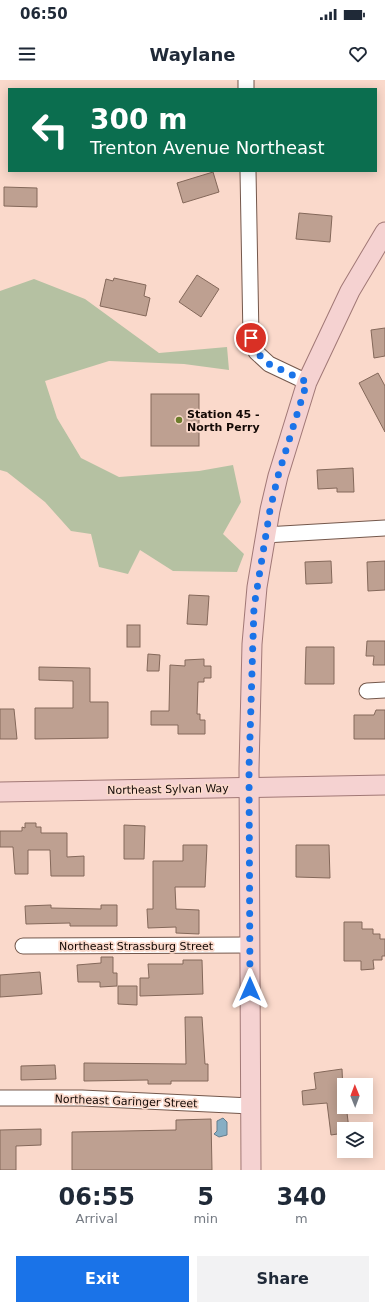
<!DOCTYPE html>
<style>
:root{--surface:#fff;--page:#f2f2f3;--text:#1f2937;--muted:#747a83;--accent:#1a73e8}
body{margin:0;font-family:"DejaVu Sans",sans-serif;background:var(--page);color:var(--text);height:100vh;display:flex;flex-direction:column;font-size:15px;white-space:nowrap}
*{box-sizing:border-box;margin:0}
p{font-size:13px;color:var(--muted)}
.icon{flex:none;width:22px;height:22px;fill:none;stroke:currentColor;stroke-width:2;stroke-linecap:round;stroke-linejoin:round}
.map{position:relative;height:1090px;overflow:hidden}
.panel{display:flex;flex-direction:column;background:var(--surface);flex:1}
.panel>*{flex:none}
.guide{position:absolute;left:8px;top:8px;width:369px;height:84px;border-radius:0px;box-shadow:0 2px 10px #0003;background:#0b6e4f;color:#fff;overflow:hidden}
.needle{width:26px;rotate:359deg}
.controls{position:absolute;left:337px;top:998px;display:grid;gap:8px}
.controls a{display:grid;place-items:center;width:36px;height:36px;border-radius:0px;background:var(--surface);box-shadow:0 2px 10px #0003;font-size:20px}
.pin{position:absolute;display:grid;place-items:center;width:34px;height:34px;color:#fff;margin:-17px;border:2px solid #fff;border-radius:50%;box-shadow:0 1px 4px #0007}
.me{position:absolute;width:44px;margin:-22px;rotate:0deg;stroke-linejoin:round;filter:drop-shadow(0 0 3px #0008)}
.turn{display:flex;align-items:center;gap:14px;height:84px;padding:0 16px;font-size:18px}
.turn .icon{width:52px;height:52px;stroke-width:2.5}
.turn b{display:block;font-size:28px;line-height:34px}
.eta{display:flex;justify-content:space-evenly;align-items:center;height:68px;text-align:center}
.eta b{font-size:24px;font-weight:600;line-height:28px}
.cta{display:flex;gap:8px;margin-top:auto;padding:8px 16px}
.cta a{flex:1;height:46px;border-radius:0px;background:var(--accent);color:#fff;font-size:16px;font-weight:600;line-height:46px;text-align:center}
.cta a+a{background:var(--page);color:var(--text)}
.status{display:flex;justify-content:space-between;align-items:center;height:28px;padding:0 20px;background:var(--surface);direction:ltr}
.status svg{height:11px;fill:currentColor}
header{display:flex;justify-content:space-between;align-items:center;height:52px;padding:0 16px;background:var(--surface);font-size:18px;font-weight:600}
.map>svg:first-child{display:block}
</style>
<div class="status"><b>06:50</b><svg viewBox="0 0 49 12"><path d="M0 12V9h3v3zM5 12V6h3v6zM10 12V3h3v9zM15 12V0h3v12zM26 1h20v11H26zM47 4h2v5h-2z"/></svg></div>
<header><svg class="icon" aria-label="menu" viewBox="0 0 24 24"><path d="M4 6h16M4 12h16M4 18h16"/></svg>Waylane<svg class="icon" aria-label="heart" viewBox="0 0 24 24"><path d="M12 20l-8-8c-3-5 5-10 8-4 3-6 11-1 8 4z"/></svg></header>
<div class="map">
<svg width="385" height="1090" viewBox="0 0 385 1090">
<rect width="100%" height="100%" fill="#fad9cb"/>
<path fill="#b5c1a2" d="M34,199L85,219L159,273L227,267L229,290L184,284L109,281L45,301L57,338L81,378L119,397L199,391L233,385L241,422L223,454L244,474L237,492L173,491L140,470L128,494L99,487L91,454L71,451L45,422L7,392L0,390V211Z"/>
<path fill="#86aec4" stroke="#647c8b" d="M223,1038L227,1042V1055L219,1057L214,1054L217,1051V1041Z"/>
<g fill="#bea091" stroke="#84685a">
<path d="M213,92L219,112L183,123L177,103Z"/>
<path d="M4,107L37,108V127L4,126Z"/>
<path d="M299,133L332,136L330,162L296,159Z"/>
<path d="M197,195L219,209L201,237L179,222Z"/>
<path d="M114,198L146,205L144,216L150,218L146,236L100,226L106,199L113,201Z"/>
<path d="M385,248V276L374,278L371,250Z"/>
<path d="M378,293L385,306V352L359,303Z"/>
<rect x="151" y="314" width="48" height="52"/>
<path d="M353,388L354,412H337V408L318,409L317,390Z"/>
<path d="M331,481L332,503L306,504L305,482Z"/>
<path d="M385,481V510L368,511L367,482Z"/>
<path d="M189,515L209,516L207,545L187,544Z"/>
<rect x="127" y="545" width="13" height="22"/>
<path d="M367,561H385V585H373L374,576H366Z"/>
<path d="M306,567H334V604H305Z"/>
<path d="M148,574L160,575L159,591H147Z"/>
<path d="M204,579V586H211V598H204V602H198L197,634H200V640H205V654H178V645H151V631H169L170,585L185,586V580Z"/>
<path d="M39,587L90,588V622H108V658L35,659V628H73V601L39,600Z"/>
<path d="M0,629H14L17,659H0Z"/>
<path d="M376,630H385V659H354V635H374Z"/>
<path d="M25,743H36V747H41V753H67V777L84,776V796H51L50,770H28V794H15L13,767H0V751H22V747L25,748Z"/>
<path d="M124,745L145,746L144,779H124Z"/>
<path d="M183,765H207L205,807H175L176,829L199,830V854L176,853V847L148,848L147,829H153V781H183Z"/>
<path d="M296,765H329L330,798L296,797Z"/>
<path d="M51,825V828L101,829V825H117V846H70V843L26,844L25,826Z"/>
<path d="M344,842H362V849H373V854H380V859H385V876H382V880H373L374,889L361,890V881H344Z"/>
<path d="M101,877H113V893H117V906L100,907V902H78L77,885L101,883Z"/>
<path d="M183,880H202L203,914L140,916V898H149L148,884H183Z"/>
<path d="M40,892L42,914L0,917V895Z"/>
<path d="M118,906H137V925L118,924Z"/>
<path d="M185,937H202L205,984H208V1001H171V1004H148V1000L84,1001V983L186,984Z"/>
<path d="M55,985L56,999L21,1000V986Z"/>
<path d="M342,989L344,1033H347L349,1049H344V1053L331,1055L327,1023L303,1025L302,1011L316,1009L314,993Z"/>
<path d="M211,1039L212,1090H72V1052L176,1050V1040Z"/>
<path d="M41,1049V1065L16,1066V1090H0V1050Z"/>
</g>
<g fill="none" stroke-linecap="round" stroke-linejoin="round">
<g stroke="#74584c" stroke-width="17">
<g id="minor">
<path d="M246,0V9"/>
<path d="M248,91L251,258L256,272L269,284L307,302"/>
<path d="M265,455L385,448"/>
<path d="M367,611L385,610"/>
<path d="M23,866L250,865"/>
<path d="M0,1018H82L251,1026"/>
</g>
</g>
<g stroke="#a17876" stroke-width="21">
<g id="major">
<path d="M0,712L385,705"/>
<path d="M251,1090L249,689L252,564L257,507L270,430L278,396L307,302L350,211L385,152"/>
</g>
</g>
<use href="#minor" stroke="#fff" stroke-width="15"/>
<use href="#major" stroke="#f5d2d1" stroke-width="19"/>
</g>
<g fill="none" stroke-linecap="round" stroke-linejoin="round">
<path stroke="#1a73e8" stroke-width="7" stroke-dasharray="0 12.6" d="M250,909L249,689L254,527L270,430L278,396L307,302L269,284L256,272L251,258"/>
</g>
<circle fill="#6c7d2c" stroke="#fad9cb" stroke-width="1.5" cx="179" cy="340" r="4"/>
<g text-anchor="middle" stroke-width="3.5" stroke-linejoin="round" paint-order="stroke">
<g font-size="11" font-weight="bold" fill="#130905" stroke="#fad9cb" text-anchor="start">
<text x="187" y="338">Station 45 -<tspan x="187" dy="13">North Perry</tspan></text>
</g>
<g font-size="11" fill="#130905" stroke="#fad9cb">
<text transform="translate(168 709) rotate(-1)" y="4">Northeast Sylvan Way</text>
<text x="136" y="870">Northeast Strassburg Street</text>
<text transform="translate(126 1021) rotate(2)" y="4">Northeast Garinger Street</text>
</g>
</g>
</svg>
<div class="controls">
<a><svg class="needle" viewBox="-14 -14 28 28"><path d="M0-13l5 13h-10z" fill="#e53935"/><path d="M0 13l5-13h-10z" fill="#747a83"/></svg></a>
<a><svg class="icon" aria-label="layers" viewBox="0 0 24 24"><path d="M12 4l9 5-9 5-9-5zM3 14l9 5 9-5"/></svg></a>
</div>
<div class="pin" style="left:251px;top:258px;background:#d93025"><svg class="icon" aria-label="arrive" viewBox="0 0 24 24"><path d="M6 21V4h12l-3 4 3 4H6"/></svg></div>
<svg class="me" style="left:250px;top:909px" viewBox="-20 -20 40 40"><path d="M0-17L14 15 0 8-14 15z" fill="#1a73e8" stroke="#fff" stroke-width="4"/></svg>
<div class="guide">
<div class="turn"><svg class="icon" aria-label="left" viewBox="0 0 24 24"><path d="M17 20v-9H6M10 6l-5 5 5 5"/></svg><div><b>300 m</b>Trenton Avenue Northeast</div></div>
</div>
</div>
<section class="panel">
<div class="eta">
<div><b>06:55</b><p>Arrival</p></div>
<div><b>5</b><p>min</p></div>
<div><b>340</b><p>m</p></div>
</div>
<div class="cta"><a>Exit</a><a>Share</a></div>
</section>
